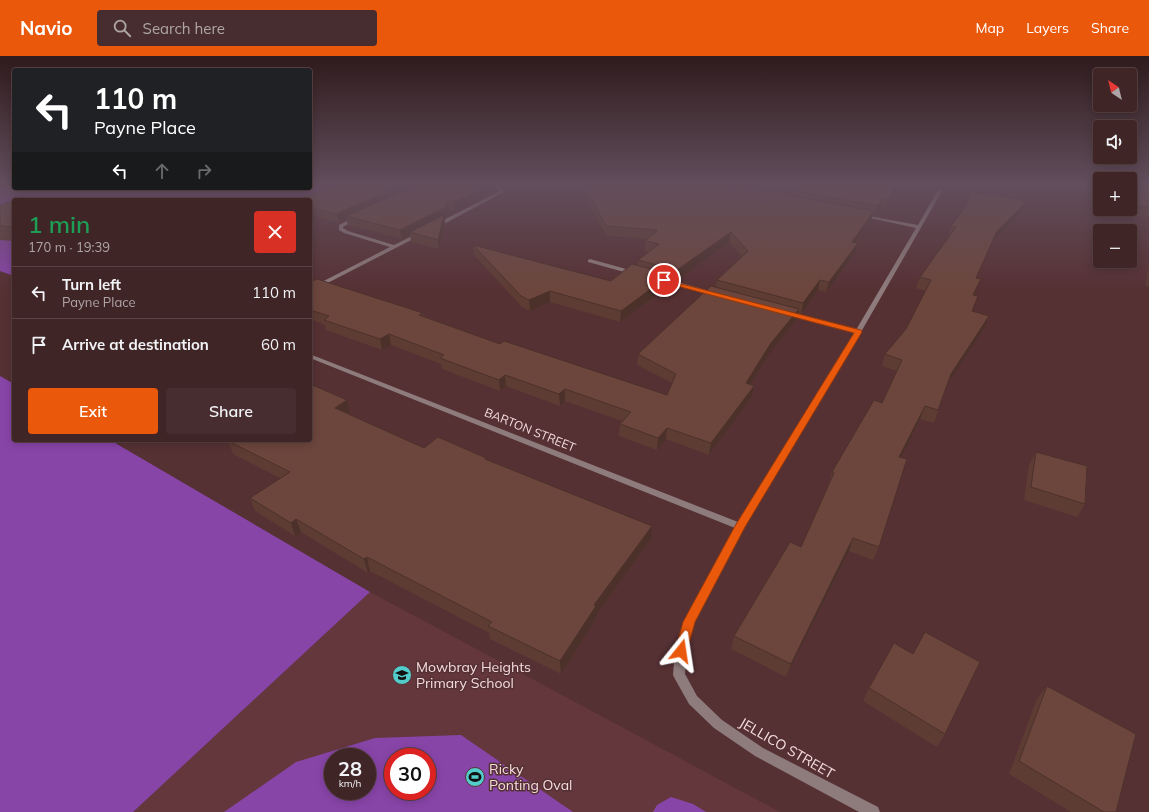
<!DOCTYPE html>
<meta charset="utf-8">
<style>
:root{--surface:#402527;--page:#472d2f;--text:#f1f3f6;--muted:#aea5a7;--line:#594244;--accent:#ea580c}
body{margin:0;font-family:Mulish,sans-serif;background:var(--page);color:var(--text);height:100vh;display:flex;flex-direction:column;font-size:15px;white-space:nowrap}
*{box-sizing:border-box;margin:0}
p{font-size:13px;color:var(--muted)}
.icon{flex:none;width:22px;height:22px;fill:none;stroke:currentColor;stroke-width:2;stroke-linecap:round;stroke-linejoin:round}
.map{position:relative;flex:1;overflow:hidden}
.drawer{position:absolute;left:12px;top:142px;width:300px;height:244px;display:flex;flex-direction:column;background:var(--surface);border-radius:4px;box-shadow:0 2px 10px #0003,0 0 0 1px var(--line)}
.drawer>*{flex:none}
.banner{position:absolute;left:12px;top:12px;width:300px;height:122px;border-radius:4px;box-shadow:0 2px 10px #0003,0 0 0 1px var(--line);background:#202124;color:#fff;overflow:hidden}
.needle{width:26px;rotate:325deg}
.fabs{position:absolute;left:1093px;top:12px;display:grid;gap:8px}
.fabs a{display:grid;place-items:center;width:44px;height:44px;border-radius:4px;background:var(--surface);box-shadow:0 2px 10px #0003,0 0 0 1px var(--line);font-size:20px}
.speed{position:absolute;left:324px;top:692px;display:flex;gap:8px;font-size:20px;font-weight:700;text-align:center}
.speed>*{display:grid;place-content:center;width:52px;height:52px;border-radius:50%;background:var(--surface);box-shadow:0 2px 10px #0003,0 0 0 1px var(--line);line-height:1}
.speed small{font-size:10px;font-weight:400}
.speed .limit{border:6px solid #d22;background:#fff;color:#111}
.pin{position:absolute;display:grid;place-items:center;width:34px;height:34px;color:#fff;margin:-17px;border:2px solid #fff;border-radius:50%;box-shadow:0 1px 4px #0007}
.me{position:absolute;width:44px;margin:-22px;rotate:15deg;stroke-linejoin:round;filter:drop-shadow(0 0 3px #0008)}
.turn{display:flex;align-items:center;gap:14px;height:84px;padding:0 16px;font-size:18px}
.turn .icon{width:52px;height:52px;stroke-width:2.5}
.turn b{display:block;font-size:28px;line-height:34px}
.lanes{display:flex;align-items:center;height:38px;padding:0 16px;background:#0003;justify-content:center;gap:20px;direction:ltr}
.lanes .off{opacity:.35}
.round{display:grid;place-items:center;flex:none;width:42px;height:42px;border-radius:4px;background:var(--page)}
.headline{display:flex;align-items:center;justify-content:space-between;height:68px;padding:0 16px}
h1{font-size:24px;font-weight:600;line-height:30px;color:#1e9e55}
.primary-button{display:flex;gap:8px;margin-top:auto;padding:8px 16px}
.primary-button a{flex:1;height:46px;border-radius:4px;background:var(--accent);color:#fff;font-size:16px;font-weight:600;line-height:46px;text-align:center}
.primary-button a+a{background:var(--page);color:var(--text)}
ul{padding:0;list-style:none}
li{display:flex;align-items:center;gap:12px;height:52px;padding:0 16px;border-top:1px solid var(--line)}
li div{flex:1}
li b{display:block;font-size:15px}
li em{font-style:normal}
header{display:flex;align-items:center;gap:24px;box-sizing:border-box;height:56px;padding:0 20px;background:var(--accent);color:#fff}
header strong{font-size:19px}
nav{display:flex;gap:22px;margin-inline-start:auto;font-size:14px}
.search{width:280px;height:36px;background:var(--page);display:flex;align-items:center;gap:10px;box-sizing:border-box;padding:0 14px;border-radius:4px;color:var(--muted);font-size:15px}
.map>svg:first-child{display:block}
</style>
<header>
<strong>Navio</strong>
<div class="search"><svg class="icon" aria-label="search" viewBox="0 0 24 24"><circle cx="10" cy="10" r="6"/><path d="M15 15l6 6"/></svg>Search here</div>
<nav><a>Map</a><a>Layers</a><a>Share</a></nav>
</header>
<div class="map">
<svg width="1149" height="756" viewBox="0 0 1149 756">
<rect width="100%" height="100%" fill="#563134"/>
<path fill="#64373c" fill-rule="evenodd" d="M370,536L780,756H133ZM333,701H367V735H333ZM393,701H427V735H393Z"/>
<g fill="#8845a8" fill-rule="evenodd">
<path d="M0,127H14V132H310V127H366L310,144H14V220L0,215Z"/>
<path d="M0,320L14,328V384H110L370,536L133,756H0Z"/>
<path d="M461,679L573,756H224L296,706L375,682ZM333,701H367V735H333ZM393,701H427V735H393Z"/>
<path d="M671,741L693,748L706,756H653L657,749Z"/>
</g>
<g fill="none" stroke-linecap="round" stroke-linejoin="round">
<g fill="#8e7b7c" fill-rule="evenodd">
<path d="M485,127C492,127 501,128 504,136L438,171H434V169L500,135L494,131Z"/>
<path d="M357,160L359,161V162L343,171V172L348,175L394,189L418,177L423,178L310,236V232L390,191L344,177L339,174V169Z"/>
</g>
<g fill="#8e7b7c" fill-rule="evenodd">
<path d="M938,134L942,135L861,276L744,471L694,566L687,595L685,618L697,640L722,664L763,692L878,751L880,756H859L755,700L714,672L689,648L675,623L673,619L675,595L684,566L735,472L310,302V298L312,299L738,466L854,277L785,258L784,257L787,255L856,274L916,172L861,160L863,159L918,169Z"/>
<path d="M590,203L637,216L638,217L635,219L588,206V204Z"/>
<path d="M660,221L716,237L717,238L714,240L658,224V222Z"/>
</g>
</g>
<g fill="#5d3c34">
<path d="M343,127H515L504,132L497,127V135L454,155L449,154L447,160L445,162V168L439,193L411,186L410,179L402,183L348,169L346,162L339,167L314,160L310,165V144Z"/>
<path d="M578,127H901V129L886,152L881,151L875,159H873L871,165L856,186L858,187L855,197L826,236L818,234L801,258L798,257L797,263L769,298L750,329L754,330L752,341L709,399L666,383L657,394L619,380L620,368L622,365L565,345L560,350L506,330L500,335L442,313L441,308L391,289L382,294L326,274L325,269L310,263V226L423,257L424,260L500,288L667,339L672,327L637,309L638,298L716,231L717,224L742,201L729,186L676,225L671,223L670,229L620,266L550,246L530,255L522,251L474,199L473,189L611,225L637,210L638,204L648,196L645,195V185L648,183L606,180Z"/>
<path d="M1134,127H1149V162L1130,159Z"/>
<path d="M971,136L1023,154L993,185L976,222L977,234L974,240L972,255L985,271L947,328L934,367L920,363L901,401L879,491L873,504L849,495L786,621L731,593L734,580L801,491L828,429L832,416L882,347L897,315L882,310L885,298L906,273L926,235L916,232L920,221L949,180H948L951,170L966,150Z"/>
<path d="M14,146V185L0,184V150Z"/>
<path d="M1149,208V231L1145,230Z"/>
<path d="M347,344L350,356L348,358L424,392L486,402L487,404L651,483L596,559V563L561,618L490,583L489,577L370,515L368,517L301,476L295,480L255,455L250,442L280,422L233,398L229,387L223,384H310Z"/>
<path d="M1036,396L1085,448L1077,461L1024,444L1029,409Z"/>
<path d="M1047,630L1116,756H1071L1009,718L1037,643Z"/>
<path d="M869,632L945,678L937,691L863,645Z"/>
</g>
<g fill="#4c312b">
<path d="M409,127H429L346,160V162L339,167L337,158L342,155Z"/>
<path d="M496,127H497V135L454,155V146Z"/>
<path d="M503,127H515L504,132Z"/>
<path d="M899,127H901V129L886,152L888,143Z"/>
<path d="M884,142L881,151L875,159L878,150Z"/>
<path d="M448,145L449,154L447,160L445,162V168L439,193L438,184L410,176V179L402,183L400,174Z"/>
<path d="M1027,145L1023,154L993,185L971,233L976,222L997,175Z"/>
<path d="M312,152L314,160L310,165V154Z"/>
<path d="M874,155L871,165L849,195L852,186Z"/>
<path d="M731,176L729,186L676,225L677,214Z"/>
<path d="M858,187L855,197L826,236L829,226Z"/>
<path d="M671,218L670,229L620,266L621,255Z"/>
<path d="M981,223L977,234L968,250L973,239Z"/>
<path d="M820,224L818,234L801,258L803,247Z"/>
<path d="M550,235V246L530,255L529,244Z"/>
<path d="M799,253L797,263L769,298L744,339L746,327L771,287Z"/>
<path d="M989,260L985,271L946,330L951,318Z"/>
<path d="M389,278L391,289L382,294L380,283Z"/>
<path d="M505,319L506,330L500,335L499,324Z"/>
<path d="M754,330L752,341L709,399L711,387Z"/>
<path d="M565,333V345L560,350L559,338Z"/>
<path d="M347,344L350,356L338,364L335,352Z"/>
<path d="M925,350L920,363L895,414L899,401Z"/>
<path d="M667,372L666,383L657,394L658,382Z"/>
<path d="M296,463L301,476L295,480L291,467Z"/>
<path d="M652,470L651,483L596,559V563L561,618L560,605L594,549Z"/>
<path d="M853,482L849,495L786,621L791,608Z"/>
<path d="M367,501L370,515L368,517L364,503Z"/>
</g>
<g fill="#6c463d" stroke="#4c312b">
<path d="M343,127H409L342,155L337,158L312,152L310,154V144H295Z"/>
<path d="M423,127H496L454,146L448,145L446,151L400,174L346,160Z"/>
<path d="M583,127H723L874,155L852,186L858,187L829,226L820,224L803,247L717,224L748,195L731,176L677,214L638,204L659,188L645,185L658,174L606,170Z"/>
<path d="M749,127H899L888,143L884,142L878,150Z"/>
<path d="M1137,127H1149V152L1135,149Z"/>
<path d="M971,136L1027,145L997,175L976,222L981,223L973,239L978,240L972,255L989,260L951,318L938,354L925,350L899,401L907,403L879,491L853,482L791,608L734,580L790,486L801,491L834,417L832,416L874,344L882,347L902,304L885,298L906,273L931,224L920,221L956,171L951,170L967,149Z"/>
<path d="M8,146H14V171L0,170V150Z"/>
<path d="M444,159L438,184L410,176Z"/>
<path d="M473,189L611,225L632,208L671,218L621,255L550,235L529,244L521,240Z"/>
<path d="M317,223L423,257L419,259L500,288L504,285L667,339L676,318L638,298L711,230L799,253L771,287L746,327L754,330L711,387L667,372L658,382L620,368L631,356L565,333L559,338L505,319L499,324L440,302L444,299L389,278L380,283L324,264L329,260L310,254V226Z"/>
<path d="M310,328L347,344L335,352L424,392L438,381L486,402L485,403L652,470L594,549L596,550L560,605L488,570L492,566L367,501L364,503L296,463L291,467L250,442L290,416L228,385L230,384H310Z"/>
<path d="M1036,396L1087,410L1085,448L1031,431Z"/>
<path d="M925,576L980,606L945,678L869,632L894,587L913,598Z"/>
<path d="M1047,630L1136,678L1116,756H1104L1019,705Z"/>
</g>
<linearGradient id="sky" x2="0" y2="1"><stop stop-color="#2f1b1d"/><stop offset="0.55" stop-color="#624e5c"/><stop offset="1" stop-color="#624e5c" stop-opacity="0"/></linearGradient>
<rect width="1149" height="233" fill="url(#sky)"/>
<path fill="#ea580c" stroke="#983908" d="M662,223L861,274L862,276L745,471L695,566L686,599L681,600L677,599L675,595L683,566L735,470L854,277L662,226Z"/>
<defs>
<g id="school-disc" transform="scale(1)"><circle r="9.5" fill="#53cdcb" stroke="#563134"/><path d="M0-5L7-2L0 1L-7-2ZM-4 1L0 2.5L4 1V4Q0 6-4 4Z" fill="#111"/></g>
<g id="stadium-disc" transform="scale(1)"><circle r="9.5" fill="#53cdcb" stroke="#563134"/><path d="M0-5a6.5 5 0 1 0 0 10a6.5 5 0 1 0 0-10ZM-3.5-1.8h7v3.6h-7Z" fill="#111"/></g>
</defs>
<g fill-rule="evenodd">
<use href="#school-disc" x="402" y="619"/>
<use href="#stadium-disc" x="475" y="721"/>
</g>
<g text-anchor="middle" stroke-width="3" stroke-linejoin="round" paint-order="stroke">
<g font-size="12" fill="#f4dcde" stroke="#563134">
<text transform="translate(530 374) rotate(22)" y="4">BARTON STREET</text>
</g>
<g font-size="14" fill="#f4dcde" stroke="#563134" text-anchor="start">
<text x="416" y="616">Mowbray Heights<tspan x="416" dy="16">Primary School</tspan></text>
<text x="489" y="718">Ricky<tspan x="489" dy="16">Ponting Oval</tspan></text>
</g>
<g font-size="14" fill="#f4dcde" stroke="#563134">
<text transform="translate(787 692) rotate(30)" y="5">JELLICO STREET</text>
</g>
</g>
</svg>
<div class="fabs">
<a><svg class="needle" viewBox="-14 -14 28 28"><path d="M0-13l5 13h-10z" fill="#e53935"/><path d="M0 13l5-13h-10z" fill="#aea5a7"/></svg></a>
<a><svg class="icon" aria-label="sound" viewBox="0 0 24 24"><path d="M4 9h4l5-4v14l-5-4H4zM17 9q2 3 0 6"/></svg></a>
<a>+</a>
<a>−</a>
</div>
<div class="speed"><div>28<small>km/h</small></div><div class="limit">30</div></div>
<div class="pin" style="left:664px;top:224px;background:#d93025"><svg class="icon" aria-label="arrive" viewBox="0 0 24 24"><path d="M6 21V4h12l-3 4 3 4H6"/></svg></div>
<svg class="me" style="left:681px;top:595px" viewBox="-20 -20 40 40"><path d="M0-17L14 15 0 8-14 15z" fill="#ea580c" stroke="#fff" stroke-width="4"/></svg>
<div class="banner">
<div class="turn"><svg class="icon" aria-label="left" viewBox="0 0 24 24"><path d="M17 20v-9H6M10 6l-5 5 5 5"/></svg><div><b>110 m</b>Payne Place</div></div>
<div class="lanes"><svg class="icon" aria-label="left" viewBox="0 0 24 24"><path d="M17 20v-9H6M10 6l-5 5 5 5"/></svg><svg class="icon off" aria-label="ahead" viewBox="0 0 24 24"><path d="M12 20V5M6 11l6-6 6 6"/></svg><svg class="icon off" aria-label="right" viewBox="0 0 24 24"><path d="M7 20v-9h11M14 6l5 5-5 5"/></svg></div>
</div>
<section class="drawer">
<div class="headline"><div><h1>1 min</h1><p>170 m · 19:39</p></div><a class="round" style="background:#d93025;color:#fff"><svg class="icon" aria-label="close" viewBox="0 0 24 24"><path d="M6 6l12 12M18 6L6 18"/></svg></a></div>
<ul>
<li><svg class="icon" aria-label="left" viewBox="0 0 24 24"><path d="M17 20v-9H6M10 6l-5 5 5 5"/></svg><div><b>Turn left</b><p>Payne Place</p></div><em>110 m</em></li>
<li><svg class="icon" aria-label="arrive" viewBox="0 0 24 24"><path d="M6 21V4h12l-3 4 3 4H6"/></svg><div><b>Arrive at destination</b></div><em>60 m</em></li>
</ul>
<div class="primary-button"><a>Exit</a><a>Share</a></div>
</section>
</div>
